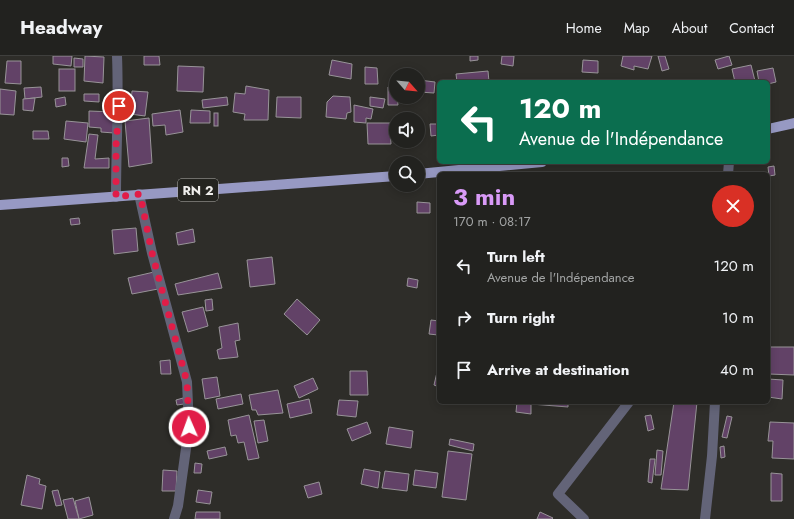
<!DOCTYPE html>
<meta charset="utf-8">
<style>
:root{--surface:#22221f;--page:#2a2a28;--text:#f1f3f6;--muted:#a2a4a4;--line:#3f3f3d;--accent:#d99af7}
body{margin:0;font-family:Jost,sans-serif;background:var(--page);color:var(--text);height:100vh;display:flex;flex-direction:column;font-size:15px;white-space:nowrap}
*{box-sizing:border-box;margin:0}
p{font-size:13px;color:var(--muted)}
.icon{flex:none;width:22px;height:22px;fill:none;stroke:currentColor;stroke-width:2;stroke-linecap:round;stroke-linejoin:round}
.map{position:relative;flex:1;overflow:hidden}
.panel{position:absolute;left:437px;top:116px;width:333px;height:232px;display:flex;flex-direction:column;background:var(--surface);border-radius:6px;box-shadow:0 2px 10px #0003,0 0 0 1px var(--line)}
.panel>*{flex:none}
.hud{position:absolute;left:437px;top:24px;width:333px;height:84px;border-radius:6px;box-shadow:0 2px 10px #0003,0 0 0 1px var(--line);background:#0b6e4f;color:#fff;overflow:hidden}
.needle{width:26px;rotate:117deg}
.fabs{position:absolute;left:389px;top:12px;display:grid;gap:8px}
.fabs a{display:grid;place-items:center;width:36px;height:36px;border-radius:50%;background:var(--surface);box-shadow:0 2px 10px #0003,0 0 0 1px var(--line);font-size:20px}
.pin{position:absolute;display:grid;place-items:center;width:34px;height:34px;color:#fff;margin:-17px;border:2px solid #fff;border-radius:50%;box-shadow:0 1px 4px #0007}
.me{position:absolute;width:44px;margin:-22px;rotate:358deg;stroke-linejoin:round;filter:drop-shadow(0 0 3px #0008)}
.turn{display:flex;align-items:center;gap:14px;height:84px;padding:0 16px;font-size:18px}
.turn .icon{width:52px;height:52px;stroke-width:2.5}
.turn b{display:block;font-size:28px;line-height:34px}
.round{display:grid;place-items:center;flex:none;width:42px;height:42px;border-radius:21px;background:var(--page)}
.headline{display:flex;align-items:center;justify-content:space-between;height:68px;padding:0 16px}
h1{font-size:24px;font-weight:700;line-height:30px;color:var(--accent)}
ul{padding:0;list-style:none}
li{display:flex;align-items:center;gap:12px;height:52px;padding:0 16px}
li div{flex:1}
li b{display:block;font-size:15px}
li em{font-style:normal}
header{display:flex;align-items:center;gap:24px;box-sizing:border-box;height:56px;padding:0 20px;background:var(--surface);border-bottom:1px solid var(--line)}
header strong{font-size:19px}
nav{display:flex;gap:22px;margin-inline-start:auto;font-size:14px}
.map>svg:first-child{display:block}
</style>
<header>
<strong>Headway</strong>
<nav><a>Home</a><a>Map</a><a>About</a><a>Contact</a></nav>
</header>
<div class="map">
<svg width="794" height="463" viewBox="0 0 794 463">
<rect width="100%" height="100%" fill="#2e2d29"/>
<g fill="#624267" stroke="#989498">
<path d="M53,0H72L71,10L53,8Z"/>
<path d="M85,0L104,1L103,27L84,25Z"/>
<path d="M144,0H159L160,9H144Z"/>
<path d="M470,0H478V4L470,5Z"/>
<path d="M502,0H514L513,10L501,8Z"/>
<path d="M623,0H652L648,13L634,10V14L621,10Z"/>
<path d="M658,0H665L669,13L662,15Z"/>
<path d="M729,0L732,9L718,13L715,4Z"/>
<path d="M74,2L83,3V11H74Z"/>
<path d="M332,4L352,8L351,23L329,19Z"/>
<path d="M583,4L598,5V17L582,16Z"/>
<path d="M7,5H21V28L5,27Z"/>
<path d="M751,9L755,25L735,26L732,13Z"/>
<path d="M178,10L204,11L203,36L177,35Z"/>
<path d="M365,11L377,12L378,28H365Z"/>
<path d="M773,12L776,26L768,28V26H759L757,15Z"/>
<rect x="59" y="13" width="16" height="22"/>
<path d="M488,15L489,26H457L456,18Z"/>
<path d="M419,24L435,26L434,37L419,36Z"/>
<path d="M246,30L269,34L268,64H244L245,58L233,56L235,37L245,38Z"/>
<path d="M41,31L42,41L25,43L24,32Z"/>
<path d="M388,31H396L398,49H388Z"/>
<path d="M0,33L16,35L14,59L0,58Z"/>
<path d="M132,35L148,36L145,60L130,58Z"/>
<path d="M84,38H99V46L84,45Z"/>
<path d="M333,40L350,41L351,56L347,57L346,63L326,61L327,46Z"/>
<path d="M65,41L66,49L56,51L55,43Z"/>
<path d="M227,41L228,49L203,52L202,44Z"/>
<path d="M277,41H301V62L276,61Z"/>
<path d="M370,41L385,43L383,52L370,50Z"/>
<path d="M35,42L33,55L23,54V43Z"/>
<path d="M354,49L373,53L371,63L366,62V67L354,66Z"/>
<path d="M180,54L183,76L166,79L165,69L153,70L152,58Z"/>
<path d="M191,54L210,55V67H190Z"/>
<path d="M89,55L114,56V77L101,76V72L89,71Z"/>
<rect x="214" y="57" width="4" height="13"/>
<path d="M149,62L152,107L129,111L125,65Z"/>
<path d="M66,65L88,67L86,86L64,83Z"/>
<path d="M367,67H390L391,88H368Z"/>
<path d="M430,68H439V79L431,80Z"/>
<path d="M33,75H48L49,83H33Z"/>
<path d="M89,78L98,79L95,103L109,102V112H84Z"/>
<path d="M62,102H68L69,110L62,111Z"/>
<path d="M774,110L775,119L769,120L768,111Z"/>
<path d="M417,146L430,147V157H417Z"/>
<path d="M79,162L80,168L71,169L70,163Z"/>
<path d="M136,172L138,195L114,198L112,174Z"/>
<path d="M193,173L195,186L178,189L176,177Z"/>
<path d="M272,201L275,228L250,231L247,204Z"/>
<path d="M154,216L158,233L132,238L128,222Z"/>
<path d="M218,217L222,232L178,239L175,228Z"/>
<path d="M408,222L418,224L417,232L407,230Z"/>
<path d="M212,243L213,254L206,255L205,244Z"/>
<path d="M297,243L320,264L307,279L284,258Z"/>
<path d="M203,251L208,270L188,276L182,256Z"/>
<path d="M431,264L439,265L438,279L429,278Z"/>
<path d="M238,267L240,284L235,285L238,301L219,303L217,294L222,292L219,271Z"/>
<path d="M769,291H794V319L769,318Z"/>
<path d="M170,304L171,318H161L160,305Z"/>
<path d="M439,308V331L434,329Z"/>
<path d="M350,315H367L368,339H350Z"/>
<path d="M217,321L220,340L205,343L202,323Z"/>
<path d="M313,322L318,333L299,342L294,330Z"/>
<path d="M768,323L783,324L782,343L768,341Z"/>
<path d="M278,334L283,357L258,359L256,354H252L249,339Z"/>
<path d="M241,338L243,348L218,353L216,343Z"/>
<path d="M183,342L184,348L177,349L176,344Z"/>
<path d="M309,343L312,357L290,362L287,348Z"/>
<path d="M339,344L358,345L356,361L337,359Z"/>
<path d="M517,346H568V351L531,348V358L516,356Z"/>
<path d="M674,346H697L688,434L661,433Z"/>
<path d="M249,359L259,402L248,404L244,386L238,387L236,379L231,380L228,364Z"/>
<path d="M651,359L654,373L648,375L645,360Z"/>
<path d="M727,360L732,361L727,382L722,381Z"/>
<path d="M264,364L268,385L258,387L254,365Z"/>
<path d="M367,366L371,377L352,385L347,373Z"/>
<path d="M770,366L794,367V403L772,402L773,385H768Z"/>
<path d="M389,371L413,375L411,392L386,388Z"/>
<path d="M450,383L474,388L473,395L449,389Z"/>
<path d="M724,390L725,401L721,402L720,391Z"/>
<path d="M225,391L227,399L209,403L207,395Z"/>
<path d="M657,394L663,395L661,419H655Z"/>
<path d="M448,395L472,398L466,444L442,441Z"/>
<path d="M650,403H655L652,427L648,426Z"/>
<path d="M195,407L202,408L201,417H194Z"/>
<path d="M364,413L380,416L378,432L361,428Z"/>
<path d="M163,414L177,415L176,435H162Z"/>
<path d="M415,414L438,417L436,432L413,429Z"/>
<path d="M385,415L409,418L407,435L382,432Z"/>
<path d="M771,417L782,418V445H771Z"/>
<path d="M27,419L40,423L39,428L46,430L42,453L21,449Z"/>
<path d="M319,426L322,438L308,442L304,430Z"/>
<path d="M58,434L62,449L56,450L52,435Z"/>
<path d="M198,434L212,436L210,448L196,446Z"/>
<path d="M89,441L93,459L79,463L75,445Z"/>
<path d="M73,442L79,463H68L63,444Z"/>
<path d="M196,456H220V463H195Z"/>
<path d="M540,456L553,462L552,463H537Z"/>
</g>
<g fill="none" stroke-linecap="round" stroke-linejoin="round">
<g stroke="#636478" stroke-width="10">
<path d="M728,118L729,106"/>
<path d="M139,138L152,197L187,326L189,371L178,450L174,463"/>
<path d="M116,141C116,94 119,47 117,0"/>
<path d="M584,463L558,438L629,346"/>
<path d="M705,463L712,400L715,346"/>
</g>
<g stroke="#9799c3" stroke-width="10">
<path d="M768,73L794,67"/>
<path d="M418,118L542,106"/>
<path d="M0,149L396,120"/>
</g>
</g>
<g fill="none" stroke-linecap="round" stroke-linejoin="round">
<path stroke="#e11d48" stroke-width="7" stroke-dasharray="0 12.6" d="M119,50L116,89V141L140,138L152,197L187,326L189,371"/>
</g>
<g text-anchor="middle" stroke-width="4" stroke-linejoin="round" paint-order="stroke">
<rect fill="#24241f" stroke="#b1b1ad" stroke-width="1" x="178" y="123" width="40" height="22" rx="3"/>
<g font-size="13" font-weight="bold" fill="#eeedea">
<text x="198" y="139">RN 2</text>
</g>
</g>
</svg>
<div class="fabs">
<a><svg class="needle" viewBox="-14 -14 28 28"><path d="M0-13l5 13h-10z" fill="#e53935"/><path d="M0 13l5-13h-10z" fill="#a2a4a4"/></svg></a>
<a><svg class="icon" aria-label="sound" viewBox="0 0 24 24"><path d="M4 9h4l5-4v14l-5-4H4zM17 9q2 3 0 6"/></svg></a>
<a><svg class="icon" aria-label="search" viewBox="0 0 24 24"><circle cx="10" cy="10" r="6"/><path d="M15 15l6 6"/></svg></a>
</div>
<div class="pin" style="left:119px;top:50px;background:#d93025"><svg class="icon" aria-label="arrive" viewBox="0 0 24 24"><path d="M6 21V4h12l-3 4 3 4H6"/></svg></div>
<svg class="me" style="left:189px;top:371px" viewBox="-20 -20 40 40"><circle r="17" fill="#e11d48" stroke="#fff" stroke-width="3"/><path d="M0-11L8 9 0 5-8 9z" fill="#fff"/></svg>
<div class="hud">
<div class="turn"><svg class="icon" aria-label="left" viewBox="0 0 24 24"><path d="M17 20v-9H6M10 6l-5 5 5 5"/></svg><div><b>120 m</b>Avenue de l'Indépendance</div></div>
</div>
<section class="panel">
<div class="headline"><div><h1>3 min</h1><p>170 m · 08:17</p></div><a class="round" style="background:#d93025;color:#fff"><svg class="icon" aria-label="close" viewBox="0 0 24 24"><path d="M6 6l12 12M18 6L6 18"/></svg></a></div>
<ul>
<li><svg class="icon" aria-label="left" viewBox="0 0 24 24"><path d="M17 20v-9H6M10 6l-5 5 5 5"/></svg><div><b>Turn left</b><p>Avenue de l'Indépendance</p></div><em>120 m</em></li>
<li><svg class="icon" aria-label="right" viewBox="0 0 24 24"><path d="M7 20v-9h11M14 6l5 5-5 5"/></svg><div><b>Turn right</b></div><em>10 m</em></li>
<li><svg class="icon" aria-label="arrive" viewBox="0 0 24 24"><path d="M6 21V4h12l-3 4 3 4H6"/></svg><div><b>Arrive at destination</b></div><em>40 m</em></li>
</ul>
</section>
</div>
